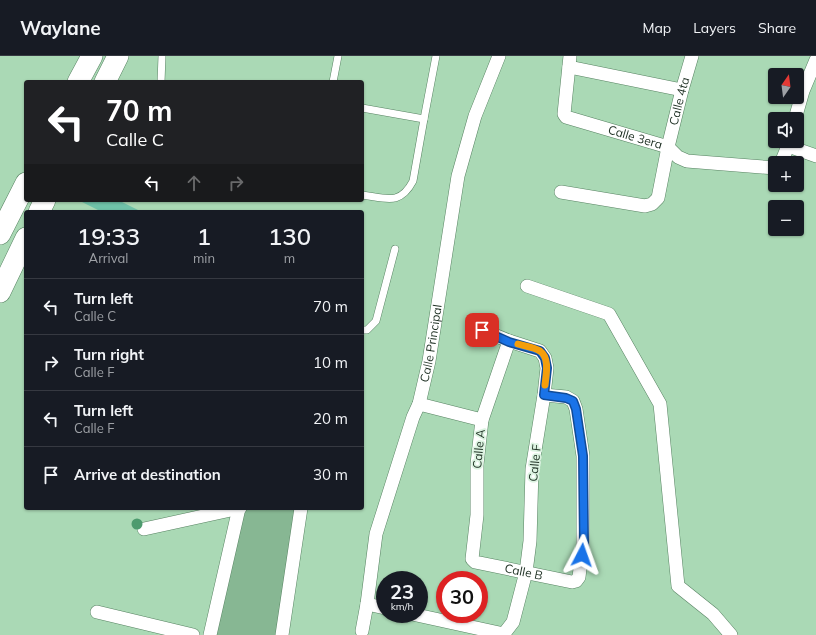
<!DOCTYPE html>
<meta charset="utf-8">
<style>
:root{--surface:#171b24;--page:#20242c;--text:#f1f3f6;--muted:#9ea1a6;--line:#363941}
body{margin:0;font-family:Mulish,sans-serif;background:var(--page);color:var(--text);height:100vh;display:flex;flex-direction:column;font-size:15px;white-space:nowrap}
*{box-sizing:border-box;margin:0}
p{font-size:13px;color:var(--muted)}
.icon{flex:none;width:22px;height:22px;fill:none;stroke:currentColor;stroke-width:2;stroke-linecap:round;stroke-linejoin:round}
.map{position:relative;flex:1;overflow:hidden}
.sheet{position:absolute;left:24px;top:154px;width:340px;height:300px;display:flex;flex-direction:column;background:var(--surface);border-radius:4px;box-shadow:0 1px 3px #0004}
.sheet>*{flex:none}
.top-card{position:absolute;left:24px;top:24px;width:340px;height:122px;border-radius:4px;box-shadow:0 1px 3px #0004;background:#202124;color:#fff;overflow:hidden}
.needle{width:26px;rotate:14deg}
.tools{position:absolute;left:768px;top:12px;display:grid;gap:8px}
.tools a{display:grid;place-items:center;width:36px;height:36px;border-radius:4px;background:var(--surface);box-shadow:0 1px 3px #0004;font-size:20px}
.speed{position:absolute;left:376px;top:515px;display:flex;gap:8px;font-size:20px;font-weight:700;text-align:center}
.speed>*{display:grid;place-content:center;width:52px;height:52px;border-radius:50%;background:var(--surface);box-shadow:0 1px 3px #0004;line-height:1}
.speed small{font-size:10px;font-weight:400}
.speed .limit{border:6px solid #d22;background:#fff;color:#111}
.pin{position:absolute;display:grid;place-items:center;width:34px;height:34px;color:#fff;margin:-17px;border-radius:8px;box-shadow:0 2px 6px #0006}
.me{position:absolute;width:44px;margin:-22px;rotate:4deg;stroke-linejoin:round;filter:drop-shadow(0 0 3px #0008)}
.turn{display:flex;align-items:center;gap:14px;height:84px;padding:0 16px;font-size:18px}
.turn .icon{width:52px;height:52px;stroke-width:2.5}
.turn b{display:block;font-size:28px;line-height:34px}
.lanes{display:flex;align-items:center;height:38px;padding:0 16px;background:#0003;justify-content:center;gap:20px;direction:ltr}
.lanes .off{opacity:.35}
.eta{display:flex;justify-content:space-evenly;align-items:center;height:68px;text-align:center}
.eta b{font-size:24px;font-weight:600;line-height:28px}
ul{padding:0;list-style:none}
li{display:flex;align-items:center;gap:12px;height:56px;padding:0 16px;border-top:1px solid var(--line)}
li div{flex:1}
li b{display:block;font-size:15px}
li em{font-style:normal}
header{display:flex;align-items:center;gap:24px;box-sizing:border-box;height:56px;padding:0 20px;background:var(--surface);border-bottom:1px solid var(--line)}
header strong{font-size:19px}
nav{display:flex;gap:22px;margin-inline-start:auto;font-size:14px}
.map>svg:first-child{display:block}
</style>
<header>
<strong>Waylane</strong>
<nav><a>Map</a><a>Layers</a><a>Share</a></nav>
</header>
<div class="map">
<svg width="816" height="579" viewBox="0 0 816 579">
<rect width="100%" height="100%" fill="#aad9b5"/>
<path fill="#87b793" d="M249,452H296L276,579H214L244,455Z"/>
<path fill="#70c3a9" d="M78,144H118L138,154L137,156H102Z"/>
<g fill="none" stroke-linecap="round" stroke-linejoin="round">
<g stroke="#578362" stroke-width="8">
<g id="lane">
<path d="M161,26L162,0"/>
<path d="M333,26L338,0"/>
<path d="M362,52L424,63L413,125C400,150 386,142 362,139"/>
<path d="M424,63L436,0"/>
<path d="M362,274H367L376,265L395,193"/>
</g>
</g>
<g stroke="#578362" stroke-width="14">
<g id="street">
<path id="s1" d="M570,0L564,58L566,61L668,91L678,101L687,105L775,112"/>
<path d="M569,11L682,34"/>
<path d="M795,63L803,35L816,4"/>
<path d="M781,107L788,90L816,100"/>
<path id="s2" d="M561,136L645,150L652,148L658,142L668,91L682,34L692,0"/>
<path d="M527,230L609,258L660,348L678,530L713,558L731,579"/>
<path d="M482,274L509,285L540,295L545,302L547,312L544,339L532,413L530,485L526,516L513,566L503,579"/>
<path id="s3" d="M509,285L482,364L477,408V459L472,503L475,506L572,526L576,525L579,521L583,488V400L576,353L573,345L566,341L544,339"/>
<path d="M419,348L482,364"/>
<path d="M144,473L240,452"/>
<path d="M367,548L385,552"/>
<path d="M97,556L193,579"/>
<path d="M412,558L504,578"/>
<path id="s4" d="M362,575L367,548L376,478L413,361L419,348L429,305L458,120L475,60L499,0"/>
<path d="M210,579L239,452"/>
<path d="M282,579L301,452"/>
</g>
</g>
<g stroke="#578362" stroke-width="22">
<g id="primary">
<path d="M78,26L92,0"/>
<path d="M105,26L118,0"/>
<path d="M39,156L45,144"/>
<path d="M0,178L26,127"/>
<path d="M0,236L26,182"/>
</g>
</g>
<use href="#lane" stroke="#fff" stroke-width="7"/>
<use href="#street" stroke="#fff" stroke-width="13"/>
<use href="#primary" stroke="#fff" stroke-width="21"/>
</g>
<circle fill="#4d9b6e" cx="137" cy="468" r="5.5"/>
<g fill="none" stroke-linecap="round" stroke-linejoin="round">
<g stroke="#114b97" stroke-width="10">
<path id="route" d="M482,274L509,286L540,295L545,302L547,312L544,339L566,342L573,345L576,353L583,400L584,488L582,499"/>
</g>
<use href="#route" stroke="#1a73e8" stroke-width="7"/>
<path stroke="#f59e0b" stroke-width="7" d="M518,288C524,290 534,291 540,295C550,302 546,319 545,329"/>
</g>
<g text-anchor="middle" stroke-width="3.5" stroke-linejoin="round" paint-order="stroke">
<g font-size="12" fill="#1c2e21" stroke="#dcf3e1">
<text dy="4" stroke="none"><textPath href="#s2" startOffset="200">Calle 4ta</textPath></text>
<text dy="4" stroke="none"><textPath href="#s1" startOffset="134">Calle 3era</textPath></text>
<text dy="4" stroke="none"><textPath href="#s4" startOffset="297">Calle Principal</textPath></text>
<text transform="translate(479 393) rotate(-84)" y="4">Calle A</text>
<text transform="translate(535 407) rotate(-84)" y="4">Calle F</text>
<text dy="4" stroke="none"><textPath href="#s3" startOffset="277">Calle B</textPath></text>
</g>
</g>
</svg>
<div class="tools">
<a><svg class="needle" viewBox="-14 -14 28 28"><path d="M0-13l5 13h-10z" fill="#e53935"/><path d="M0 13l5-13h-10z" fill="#9ea1a6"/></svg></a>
<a><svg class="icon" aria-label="sound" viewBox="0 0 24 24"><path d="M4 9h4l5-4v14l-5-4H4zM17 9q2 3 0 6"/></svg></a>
<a>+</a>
<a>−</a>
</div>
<div class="speed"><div>23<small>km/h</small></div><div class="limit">30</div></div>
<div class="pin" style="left:482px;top:274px;background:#d93025"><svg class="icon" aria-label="arrive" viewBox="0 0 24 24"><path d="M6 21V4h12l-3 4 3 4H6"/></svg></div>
<svg class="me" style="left:582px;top:499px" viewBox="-20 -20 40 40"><path d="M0-17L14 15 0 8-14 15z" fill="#1a73e8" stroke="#fff" stroke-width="4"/></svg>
<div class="top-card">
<div class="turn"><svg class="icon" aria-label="left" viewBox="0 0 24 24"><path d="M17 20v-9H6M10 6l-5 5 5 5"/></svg><div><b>70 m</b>Calle C</div></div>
<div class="lanes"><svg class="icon" aria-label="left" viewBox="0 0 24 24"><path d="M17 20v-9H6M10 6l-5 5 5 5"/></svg><svg class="icon off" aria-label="ahead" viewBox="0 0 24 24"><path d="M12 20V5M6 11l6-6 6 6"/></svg><svg class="icon off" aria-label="right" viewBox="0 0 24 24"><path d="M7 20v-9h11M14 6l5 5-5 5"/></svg></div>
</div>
<section class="sheet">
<div class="eta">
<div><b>19:33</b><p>Arrival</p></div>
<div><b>1</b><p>min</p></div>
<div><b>130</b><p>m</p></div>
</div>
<ul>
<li><svg class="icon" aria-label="left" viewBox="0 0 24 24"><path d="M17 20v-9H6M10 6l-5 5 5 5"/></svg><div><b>Turn left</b><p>Calle C</p></div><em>70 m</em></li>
<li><svg class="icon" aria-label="right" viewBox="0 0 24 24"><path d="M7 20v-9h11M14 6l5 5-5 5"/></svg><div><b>Turn right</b><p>Calle F</p></div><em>10 m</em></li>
<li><svg class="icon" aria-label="left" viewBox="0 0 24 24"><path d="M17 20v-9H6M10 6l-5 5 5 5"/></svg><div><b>Turn left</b><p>Calle F</p></div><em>20 m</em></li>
<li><svg class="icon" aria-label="arrive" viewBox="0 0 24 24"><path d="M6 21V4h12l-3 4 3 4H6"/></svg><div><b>Arrive at destination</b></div><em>30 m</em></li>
</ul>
</section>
</div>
